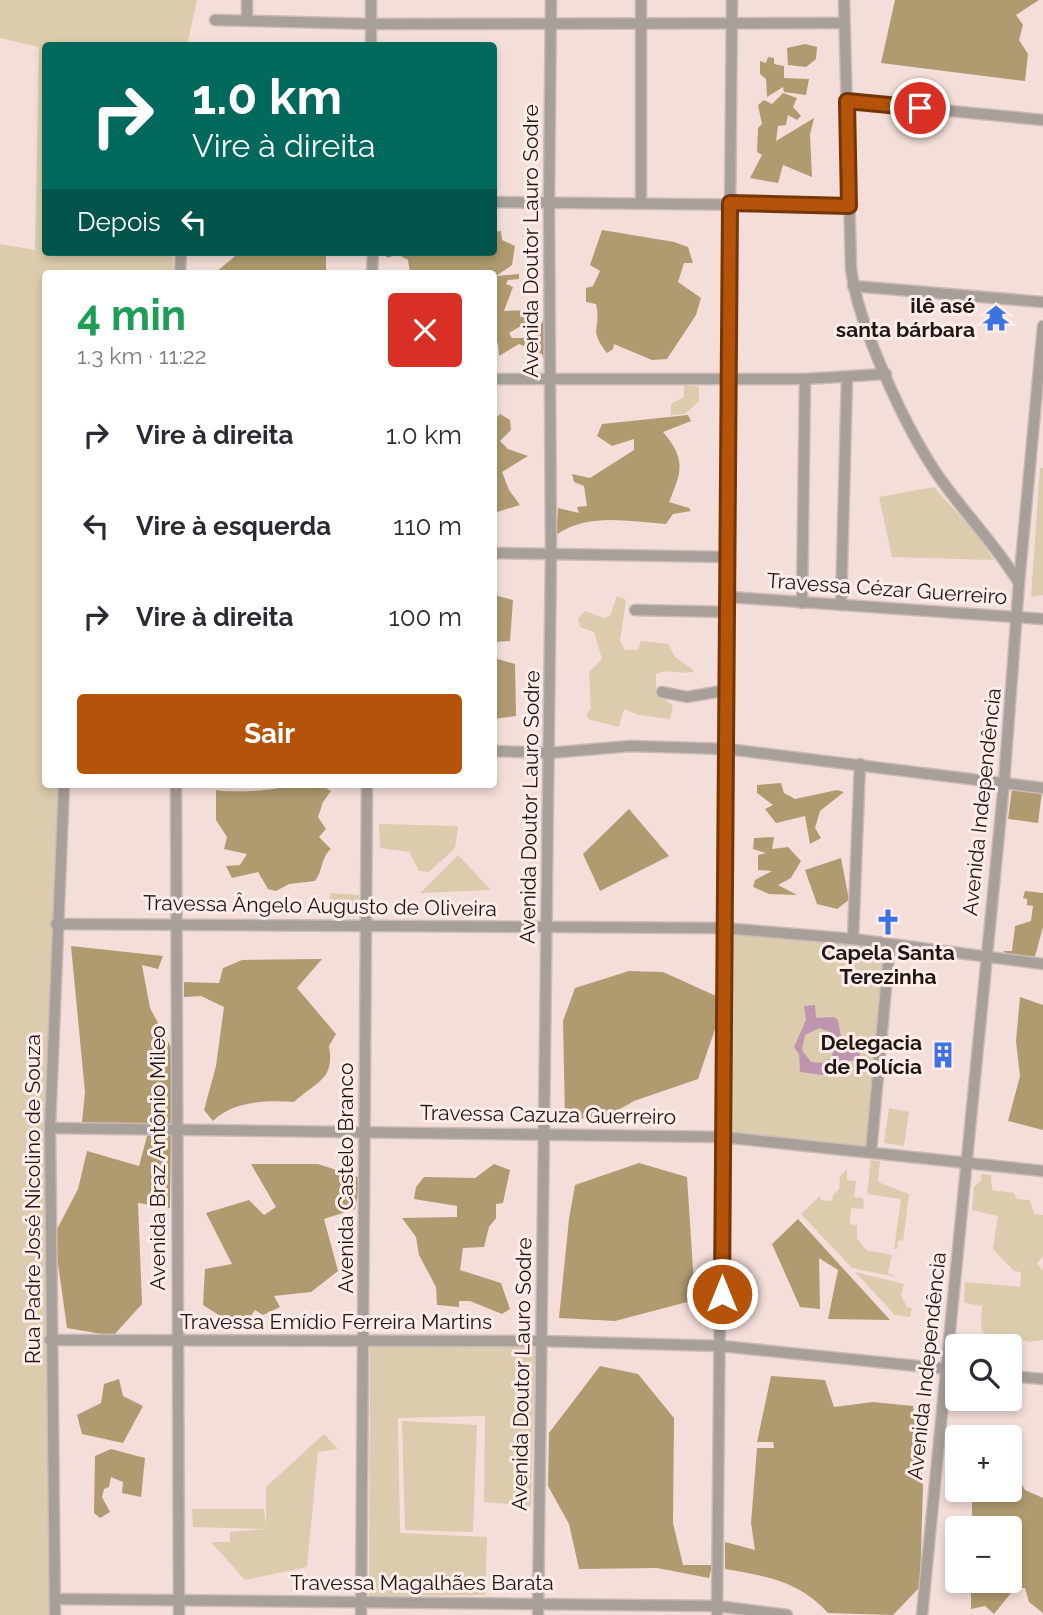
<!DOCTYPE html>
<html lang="pt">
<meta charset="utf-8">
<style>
:root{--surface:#fff;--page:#f2f2f3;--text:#2b2b33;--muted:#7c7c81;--accent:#b45309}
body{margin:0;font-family:Raleway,sans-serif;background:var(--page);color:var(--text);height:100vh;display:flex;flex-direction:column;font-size:26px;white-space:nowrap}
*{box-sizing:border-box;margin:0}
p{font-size:23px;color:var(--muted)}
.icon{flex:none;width:38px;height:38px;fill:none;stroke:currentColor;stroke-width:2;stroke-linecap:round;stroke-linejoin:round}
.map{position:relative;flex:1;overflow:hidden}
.drawer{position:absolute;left:42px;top:270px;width:455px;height:518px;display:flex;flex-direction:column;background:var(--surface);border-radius:7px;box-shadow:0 4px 10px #0003}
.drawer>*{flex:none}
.hud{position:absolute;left:42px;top:42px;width:455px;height:214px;border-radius:7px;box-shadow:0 4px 10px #0003;background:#00695c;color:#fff;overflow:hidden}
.tools{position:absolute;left:945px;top:1334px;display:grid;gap:14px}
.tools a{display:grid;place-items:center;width:77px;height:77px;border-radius:7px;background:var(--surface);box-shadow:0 4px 10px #0003;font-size:35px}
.pin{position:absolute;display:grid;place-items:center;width:60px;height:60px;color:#fff;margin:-30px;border:4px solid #fff;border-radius:50%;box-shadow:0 2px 7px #0007}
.me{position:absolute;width:77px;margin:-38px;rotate:0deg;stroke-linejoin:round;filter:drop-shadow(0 0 5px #0008)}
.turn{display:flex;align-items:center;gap:24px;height:147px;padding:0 35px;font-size:32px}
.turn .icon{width:91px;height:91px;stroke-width:2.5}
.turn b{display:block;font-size:49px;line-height:60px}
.then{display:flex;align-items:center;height:66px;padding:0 35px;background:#0003;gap:14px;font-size:26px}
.round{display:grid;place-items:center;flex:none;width:74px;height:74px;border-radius:7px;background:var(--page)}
.summary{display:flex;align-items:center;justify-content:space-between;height:119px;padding:0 35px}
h1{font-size:42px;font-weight:700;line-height:52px;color:#1e9e55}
.primary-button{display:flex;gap:14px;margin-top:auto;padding:14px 35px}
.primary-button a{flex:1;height:80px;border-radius:7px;background:var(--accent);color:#fff;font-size:28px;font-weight:700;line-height:80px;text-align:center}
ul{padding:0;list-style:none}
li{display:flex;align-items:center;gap:21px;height:91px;padding:0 35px}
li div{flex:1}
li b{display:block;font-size:26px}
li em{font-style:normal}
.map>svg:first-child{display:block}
</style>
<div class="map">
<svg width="1043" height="1615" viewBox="0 0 1043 1615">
<rect width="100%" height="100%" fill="#f4ded9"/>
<g fill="#dbccad">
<path d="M0,0H197L187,45L46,46V252H173V273H46V784H61C44,1061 47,1338 50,1615H0V244L35,250L39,47L0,38Z"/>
<path d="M684,385L699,387V401L685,414L671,415V404L684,397Z"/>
<path d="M1040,468H1043V595L1031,597Z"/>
<path d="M934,487L977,535L994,560L892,557L879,497Z"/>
<path d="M617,596L626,600L620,641L625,650H638L641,641L668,644L675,657L692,669L693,672C680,675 667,668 656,674V692L673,706L670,719L639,715L624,709L619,727L588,719L587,714L591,708L589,672L602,659L594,632L580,627L578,619L585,611L603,618L610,616Z"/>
<path d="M379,824L458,826L455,848L429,872L419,871L409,852L380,848Z"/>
<path d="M458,855L491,890L420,893Z"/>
<path d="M330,893L359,895L358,917L329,916Z"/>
<path d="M727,931L887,946L869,1149L726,1134Z"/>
<path d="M889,1108L909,1112L904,1146L884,1143Z"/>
<path d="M871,1160L880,1161L878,1182L909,1194L903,1241L898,1240L897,1249H894L901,1199L867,1194Z"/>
<path d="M847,1170V1180L856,1181L854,1197L863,1198L864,1209L851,1208L850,1224L857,1225V1238L866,1250L892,1255L888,1273L896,1277L852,1268L801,1214L820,1196L821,1200L832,1201L833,1195L839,1189L840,1176Z"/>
<path d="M981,1174L991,1175L992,1190L1014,1193L1017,1199L1030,1200L1034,1214L1043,1215V1256L1037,1263L1043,1271V1340L1029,1342L1006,1336L1003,1342L986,1339L981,1329L982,1306L964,1303L965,1282L1020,1287L1021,1272L1014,1271L993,1249L998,1216L972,1210L974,1187L981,1180Z"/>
<path d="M855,1272L904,1284L901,1295L907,1307L912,1308L910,1317L895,1315Z"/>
<path d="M370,1345L535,1347L531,1506L484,1502L485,1416L398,1418L400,1533L487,1537L485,1595L369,1596Z"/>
<path d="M402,1421L477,1425L473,1532L405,1530Z"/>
<path d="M324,1434L338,1449L318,1452L307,1567L245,1580L211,1542H230V1532L266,1529L193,1527L192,1509H264L266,1527V1487Z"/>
</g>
<g fill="#b09b70">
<path d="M895,0H1039L1016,15L1023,25L1019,40L1028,54L1025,81L881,63Z"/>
<path d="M805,44L817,47L816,59L806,67L788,65L787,48Z"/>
<path d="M768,57L774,58V64L784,66V78L809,79L806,95L784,92L783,87L767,97L766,79L760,74V61L766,63Z"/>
<path d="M783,93L797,98L793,107L801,116L797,120L788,115L786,125L778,126L776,141L814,118L810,135L812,177L783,165L778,183L750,178L762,155L757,152L758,128L762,124L758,105L764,100L772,104Z"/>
<path d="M602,230L674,242L688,247L693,263H684L678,282L701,298L696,315L667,359L652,360L614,344L613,349L607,353C587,328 602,329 596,304L586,302V288L593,286L600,271L590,265Z"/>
<path d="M501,231L502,240L515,246L512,265L496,276L519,274V279L508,280L506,284L513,287L504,311L530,310L531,320L509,333L512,338H534L545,317L546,364L542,354L519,344L499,356L498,343L494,342V273H410L408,260L397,254L388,258L380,252H494V232Z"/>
<path d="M240,252H326V273H215Z"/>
<path d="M500,414L510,420L511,430L500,441L508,449L528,456L502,472L509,490L520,505L494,513V420Z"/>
<path d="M688,415L691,421L663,432C686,459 682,471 669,502L689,508L691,511L673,514L666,524C628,522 590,512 556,535L558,508L579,513L577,507L587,506L584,486L574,482L572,474L590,478L634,450V439L612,446L597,436L602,424Z"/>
<path d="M494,591L498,596L513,600L510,641L494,642Z"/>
<path d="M494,658L515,664L516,716L494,719Z"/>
<path d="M781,783L784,793L795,799L837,790L844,792L820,811L815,828L821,838L810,844L805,816L776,823L765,809L773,805L757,793V785Z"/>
<path d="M293,784L321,785L331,791L323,802L318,817L326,829L319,837L331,849C321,857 323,871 315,881L289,884L276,891L268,889L258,872L232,878L226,866L240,865L247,854L224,849L227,837L216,820V790C231,793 279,791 293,784Z"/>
<path d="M1012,789L1042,792L1038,823L1008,819Z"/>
<path d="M629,809L669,856L600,891L583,854Z"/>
<path d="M774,837L772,849L788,847L801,861L791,878L778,885L797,895L769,894L753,887L755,880L772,871L758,870V855L766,853L753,849L754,838Z"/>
<path d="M841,858L849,900L837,909L817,904L805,870Z"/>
<path d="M1025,891L1043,893V927L1034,960L1010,958L1003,951H1012L1015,926L1031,921L1033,906L1027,905V899L1023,898Z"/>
<path d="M71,946L163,956L158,969L142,965L150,1008L172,1049L170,1208L138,1203L142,1304L113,1336L67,1328L54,1235L78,1189L87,1151L139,1166L147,1136L160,1135L81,1132L85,1092Z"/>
<path d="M322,959L297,988L336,1034L329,1046C335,1080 317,1081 294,1102C267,1100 233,1101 213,1121L204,1110L216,1066L224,1007L201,996L184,997V982L219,983L223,968L242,960Z"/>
<path d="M629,971L663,972L725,1000L698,1079L634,1101L603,1119L565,1118L563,1021L575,988Z"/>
<path d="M1020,997L1043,1005V1130L1008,1121L1020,1076L1016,1041Z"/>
<path d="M639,1163L687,1177L695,1300L615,1321L559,1318L569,1219L575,1185Z"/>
<path d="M251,1164H318L361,1178L355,1209L324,1219L338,1271L311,1292L274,1296L280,1307L263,1315L255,1310L245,1325L222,1317L203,1305L205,1269L232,1264L206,1213L249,1200L264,1215L276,1207Z"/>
<path d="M494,1164L510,1170L503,1203L496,1204V1218L489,1227L484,1247L463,1248L460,1270L501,1283L510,1309L502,1314L470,1301H459V1307L437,1305L436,1287L419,1255L416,1237L402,1218L457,1217V1206L414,1199L416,1187L424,1177L475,1178Z"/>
<path d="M798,1219L890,1320L828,1319L838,1270L819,1258L820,1309L800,1307L772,1244Z"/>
<path d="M600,1366L638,1374L674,1418L673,1523L683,1565H712L709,1578L657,1568L579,1569L569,1524L548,1486L549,1433Z"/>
<path d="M771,1376L825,1380L834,1407L873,1402L913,1406L923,1486L920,1587L893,1615L828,1613C799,1581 766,1576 725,1569V1542L755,1550L751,1523L757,1448H774L773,1442H757Z"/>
<path d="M119,1379L123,1396L143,1406L123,1443L82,1434L77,1415L101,1403L104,1384Z"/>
<path d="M111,1449L145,1458L141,1497L122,1493L123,1482L111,1477L109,1487L104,1489L102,1497L110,1512L100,1518L94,1513L95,1456Z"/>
<path d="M1010,1472L1015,1473L1025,1490L1043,1498V1613L1029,1602L1025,1588H1015L994,1614L985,1606L971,1609V1580H1010V1528H972V1489H1010Z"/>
</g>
<path fill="#bf94af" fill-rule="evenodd" d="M815,1005L816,1018L834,1017L838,1020L842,1042L861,1046L859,1059L838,1063L823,1075L800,1072L799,1054L794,1047L806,1020L804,1006ZM819,1028L828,1031L836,1044L831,1058L822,1063L811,1062L802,1050L805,1035Z"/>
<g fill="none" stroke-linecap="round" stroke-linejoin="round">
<g stroke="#cdbab6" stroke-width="13">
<g id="minor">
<path d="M371,0V46"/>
<path d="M641,0V202"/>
<path d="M844,0L851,268C857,323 904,424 935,471C961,510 995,543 1019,583"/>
<path d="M215,20L371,24L844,23"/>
<path d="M247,20V0"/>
<path d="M847,101L1043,120"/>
<path d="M494,202L849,206"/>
<path d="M180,273L181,252"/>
<path d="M372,273L373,252"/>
<path d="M853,286L1043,302"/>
<path d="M494,379H805L886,374"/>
<path d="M494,553L728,557"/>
<path d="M729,597L1043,619"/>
<path d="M802,603L805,379"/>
<path d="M841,605L847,378"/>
<path d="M635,610L728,612"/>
<path d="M662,692L687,697L728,690"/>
<path d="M494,751L549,753L630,746L727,749L1043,788"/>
<path d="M176,784L179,1615"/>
<path d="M56,924L724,928L853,939L1043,964"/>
<path d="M853,939L860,764"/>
<path d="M50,1128L723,1137L1043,1171"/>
<path d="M871,1152L890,944"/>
<path d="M50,1340L542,1341L721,1346L957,1370"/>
<path d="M1010,1376L1043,1379"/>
<path d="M56,1599L717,1606L787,1615"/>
<path d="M55,1615L50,1128L64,784"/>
<path d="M361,1615L367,784"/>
<path d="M538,1615L551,554L549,202L551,0"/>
<path d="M717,1615L732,0"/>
<path d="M922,1615L1004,783L1019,583L1043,326"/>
</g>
</g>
<use href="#minor" stroke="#a69f9a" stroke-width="10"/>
</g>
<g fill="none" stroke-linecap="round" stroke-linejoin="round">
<g stroke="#753606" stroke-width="18">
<path id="route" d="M722,1294L730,203L849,206L847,101L920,108"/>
</g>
<use href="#route" stroke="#b45309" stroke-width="12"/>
</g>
<defs>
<g id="temple-bare" transform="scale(2.1)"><path d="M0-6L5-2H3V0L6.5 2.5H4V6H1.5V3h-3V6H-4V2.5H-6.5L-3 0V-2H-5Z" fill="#3b73e3" stroke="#feece8" stroke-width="2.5" paint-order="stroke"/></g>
<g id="church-bare" transform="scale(2.1)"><path d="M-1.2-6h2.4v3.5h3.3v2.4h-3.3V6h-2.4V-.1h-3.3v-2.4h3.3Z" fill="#3b73e3" stroke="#feece8" stroke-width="2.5" paint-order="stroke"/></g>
<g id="building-bare" transform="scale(2.1)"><path d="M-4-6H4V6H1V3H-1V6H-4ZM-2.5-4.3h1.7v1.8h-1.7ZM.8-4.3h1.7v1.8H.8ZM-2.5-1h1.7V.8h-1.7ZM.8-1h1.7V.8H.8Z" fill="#3b73e3" stroke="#feece8" stroke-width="2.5" paint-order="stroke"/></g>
</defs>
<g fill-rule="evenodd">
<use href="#temple-bare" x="996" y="318"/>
<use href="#church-bare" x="888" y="922"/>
<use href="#building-bare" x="943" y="1055"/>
</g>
<g text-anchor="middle" stroke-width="6" stroke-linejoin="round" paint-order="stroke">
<g font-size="21" fill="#1e1715" stroke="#feece8">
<text transform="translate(531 241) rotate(-90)" y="7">Avenida Doutor Lauro Sodre</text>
<text transform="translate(887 589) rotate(4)" y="7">Travessa Cézar Guerreiro</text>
<text transform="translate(982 802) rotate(-84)" y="7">Avenida Independência</text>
<text transform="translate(530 807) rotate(-89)" y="7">Avenida Doutor Lauro Sodre</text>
<text transform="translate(320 906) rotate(1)" y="7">Travessa Ângelo Augusto de Oliveira</text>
<text transform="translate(548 1115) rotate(1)" y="7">Travessa Cazuza Guerreiro</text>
<text transform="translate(158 1158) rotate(-90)" y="7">Avenida Braz Antônio Mileo</text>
<text transform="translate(346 1178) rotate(-90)" y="7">Avenida Castelo Branco</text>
<text transform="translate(33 1199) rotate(-90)" y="7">Rua Padre José Nicolino de Souza</text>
<text x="336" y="1329">Travessa Emídio Ferreira Martins</text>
<text transform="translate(927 1366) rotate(-84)" y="7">Avenida Independência</text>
<text transform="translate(522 1374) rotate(-89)" y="7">Avenida Doutor Lauro Sodre</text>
<text x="422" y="1590">Travessa Magalhães Barata</text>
</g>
<g font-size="21" font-weight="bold" fill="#1e1715" stroke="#feece8" text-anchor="end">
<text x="975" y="313">ilê asé<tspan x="975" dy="24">santa bárbara</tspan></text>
<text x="888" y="960" text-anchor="middle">Capela Santa<tspan x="888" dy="24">Terezinha</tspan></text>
<text x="922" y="1050">Delegacia<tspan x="922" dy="24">de Polícia</tspan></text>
</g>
</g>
</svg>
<div class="tools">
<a><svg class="icon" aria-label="search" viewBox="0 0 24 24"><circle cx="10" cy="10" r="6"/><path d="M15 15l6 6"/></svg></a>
<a>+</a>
<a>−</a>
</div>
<div class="pin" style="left:920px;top:108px;background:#d93025"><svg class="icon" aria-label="arrive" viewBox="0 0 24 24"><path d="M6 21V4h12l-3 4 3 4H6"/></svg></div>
<svg class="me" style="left:722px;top:1294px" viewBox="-20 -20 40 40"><circle r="17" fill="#b45309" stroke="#fff" stroke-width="3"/><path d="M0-11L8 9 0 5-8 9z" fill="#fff"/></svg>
<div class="hud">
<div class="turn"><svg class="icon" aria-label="right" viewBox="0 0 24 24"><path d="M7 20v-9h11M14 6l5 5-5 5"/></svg><div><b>1.0 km</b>Vire à direita</div></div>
<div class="then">Depois<svg class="icon" aria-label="left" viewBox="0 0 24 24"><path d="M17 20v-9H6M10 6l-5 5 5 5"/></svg></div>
</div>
<section class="drawer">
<div class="summary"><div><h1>4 min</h1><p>1.3 km · 11:22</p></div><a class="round" style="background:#d93025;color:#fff"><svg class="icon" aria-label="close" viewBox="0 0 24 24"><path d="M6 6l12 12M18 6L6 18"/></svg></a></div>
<ul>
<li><svg class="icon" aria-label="right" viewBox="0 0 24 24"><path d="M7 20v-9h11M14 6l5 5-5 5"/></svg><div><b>Vire à direita</b></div><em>1.0 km</em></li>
<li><svg class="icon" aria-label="left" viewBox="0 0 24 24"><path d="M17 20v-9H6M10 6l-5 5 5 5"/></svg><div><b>Vire à esquerda</b></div><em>110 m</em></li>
<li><svg class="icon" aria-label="right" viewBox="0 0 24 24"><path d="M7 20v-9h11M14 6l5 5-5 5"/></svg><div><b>Vire à direita</b></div><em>100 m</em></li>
</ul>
<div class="primary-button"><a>Sair</a></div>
</section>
</div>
